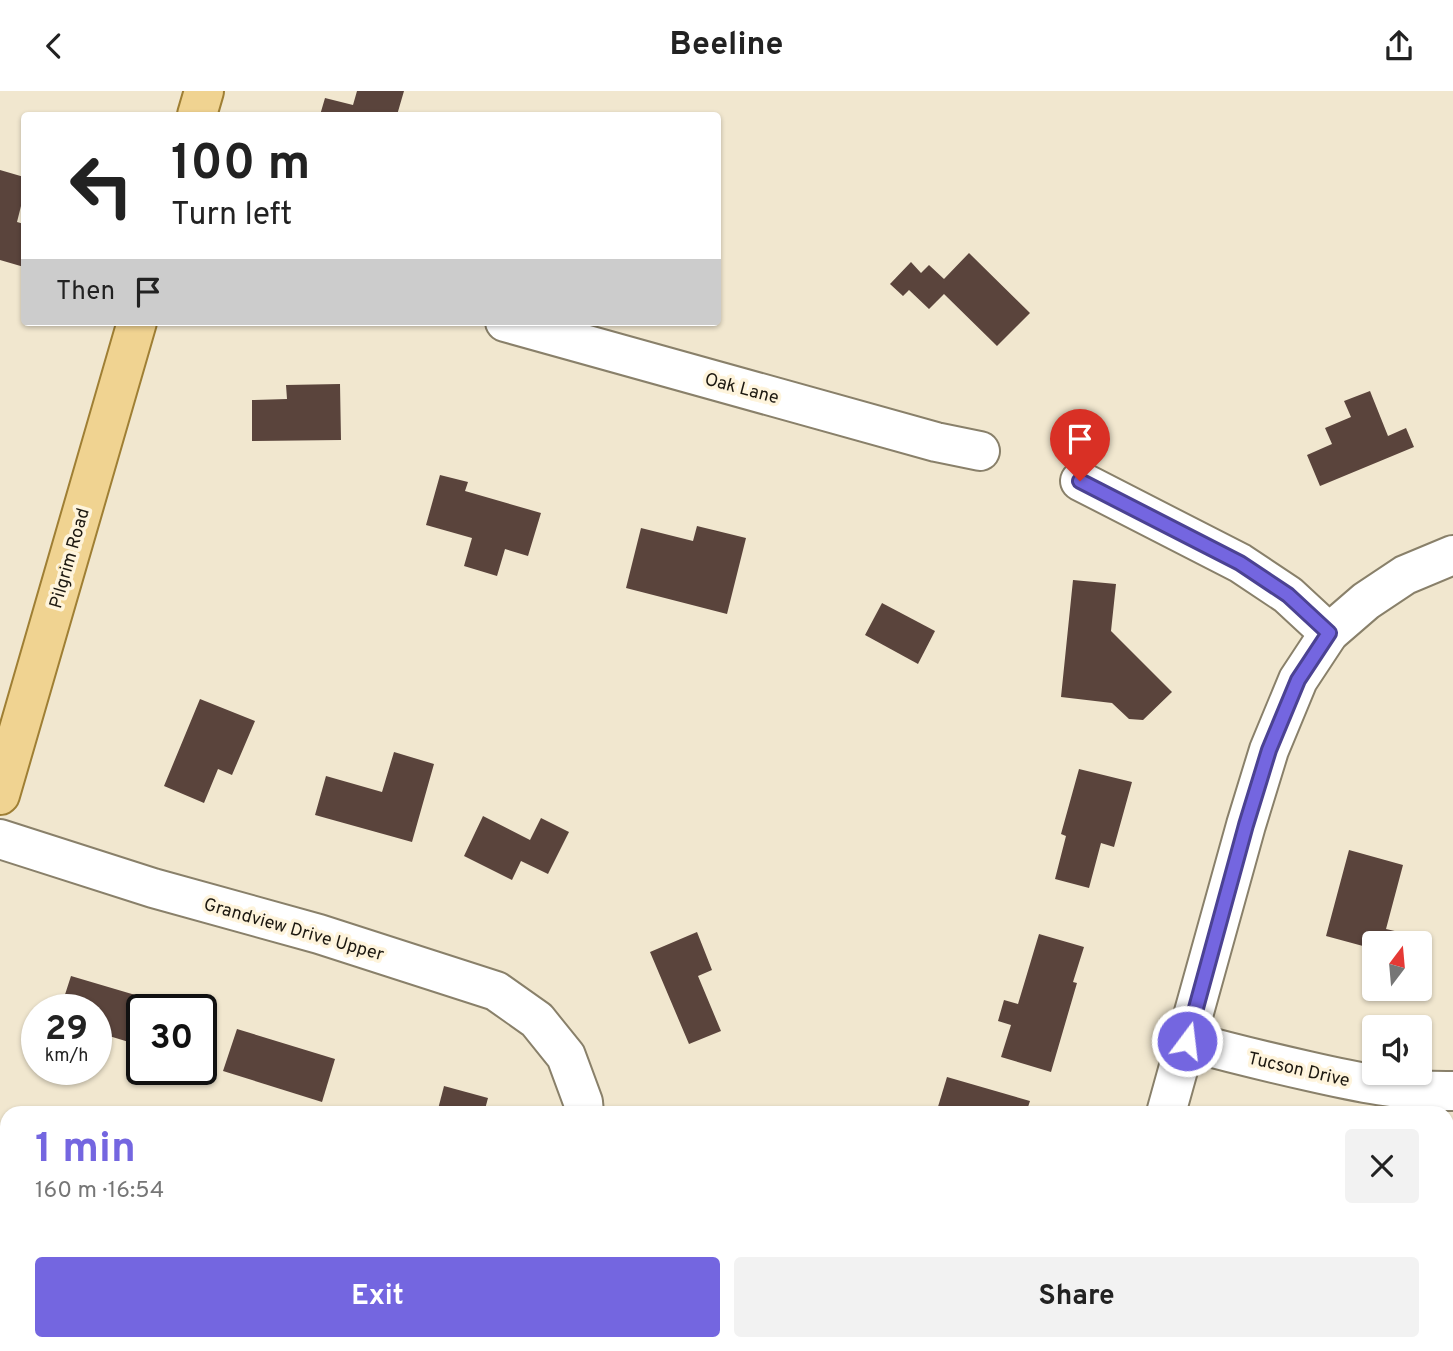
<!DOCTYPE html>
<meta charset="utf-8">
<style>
:root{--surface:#fff;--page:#f2f2f2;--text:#222;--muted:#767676;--accent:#7466e0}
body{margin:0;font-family:Overpass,sans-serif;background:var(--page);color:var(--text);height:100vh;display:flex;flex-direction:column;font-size:26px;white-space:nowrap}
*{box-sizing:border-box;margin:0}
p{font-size:23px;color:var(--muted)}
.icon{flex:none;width:38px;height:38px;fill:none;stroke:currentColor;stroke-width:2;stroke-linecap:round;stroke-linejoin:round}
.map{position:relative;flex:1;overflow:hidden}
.panel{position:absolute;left:0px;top:1015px;width:1454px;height:245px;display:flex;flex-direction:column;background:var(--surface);border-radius:21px 21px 0 0;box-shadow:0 2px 5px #0004}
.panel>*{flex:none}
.banner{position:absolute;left:21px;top:21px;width:700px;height:214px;border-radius:7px;box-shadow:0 2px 5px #0004;background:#fff;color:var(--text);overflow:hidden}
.needle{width:46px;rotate:16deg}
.fabs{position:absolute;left:1362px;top:840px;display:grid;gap:14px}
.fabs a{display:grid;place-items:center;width:70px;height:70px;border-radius:7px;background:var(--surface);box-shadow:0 2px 5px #0004;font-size:35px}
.speed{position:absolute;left:21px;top:903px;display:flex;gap:14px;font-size:35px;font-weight:700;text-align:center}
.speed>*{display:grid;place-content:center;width:91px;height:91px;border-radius:50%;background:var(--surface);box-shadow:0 2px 5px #0004;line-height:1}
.speed small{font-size:18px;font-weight:400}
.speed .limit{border:4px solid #111;border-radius:10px;background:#fff;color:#111}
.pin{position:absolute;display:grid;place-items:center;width:60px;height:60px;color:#fff;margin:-72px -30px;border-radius:50% 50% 50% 0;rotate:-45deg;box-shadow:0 0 7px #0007}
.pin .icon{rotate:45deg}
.me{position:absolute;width:77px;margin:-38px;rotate:15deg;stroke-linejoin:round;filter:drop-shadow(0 0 5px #0008)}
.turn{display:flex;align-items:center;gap:24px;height:147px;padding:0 35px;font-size:32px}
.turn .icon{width:91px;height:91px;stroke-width:2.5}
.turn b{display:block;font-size:49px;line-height:60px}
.then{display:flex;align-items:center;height:66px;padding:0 35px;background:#0003;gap:14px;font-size:26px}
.round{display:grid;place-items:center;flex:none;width:74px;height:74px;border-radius:7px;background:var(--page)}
.head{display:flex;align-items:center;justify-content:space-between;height:119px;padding:0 35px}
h1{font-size:42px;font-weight:700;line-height:52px;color:var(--accent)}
.primary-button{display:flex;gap:14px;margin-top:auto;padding:14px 35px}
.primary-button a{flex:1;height:80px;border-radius:7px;background:var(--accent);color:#fff;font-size:28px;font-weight:700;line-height:80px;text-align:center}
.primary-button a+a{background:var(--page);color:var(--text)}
header{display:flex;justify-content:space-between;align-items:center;height:91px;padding:0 35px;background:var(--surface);font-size:32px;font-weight:700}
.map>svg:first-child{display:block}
</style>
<header><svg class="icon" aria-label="back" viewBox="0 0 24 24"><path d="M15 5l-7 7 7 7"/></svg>Beeline<svg class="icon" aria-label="share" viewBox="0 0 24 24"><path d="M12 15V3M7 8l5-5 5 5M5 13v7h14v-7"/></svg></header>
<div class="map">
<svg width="1453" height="1260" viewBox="0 0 1453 1260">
<rect width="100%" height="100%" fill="#f1e7cf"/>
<g fill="#5a443c">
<path d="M357,0H404L397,24H320L325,7L353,14Z"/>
<path d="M0,79L24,86V103L17,131L24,133V176L0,169Z"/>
<path d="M969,162L1030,222L997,255L944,203L929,218L909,199L903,205L890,193L911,171L921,182L929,174L944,188Z"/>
<path d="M340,293L341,349L252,350V309L287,308L286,294Z"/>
<path d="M1370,300L1388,345L1406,337L1414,356L1320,395L1307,364L1332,353L1325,337L1351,326L1344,310Z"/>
<path d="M440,384L468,391L465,400L541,422L528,465L505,458L497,485L464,475L472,447L426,434Z"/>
<path d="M697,435L746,447L727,523L626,497L641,437L693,450Z"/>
<path d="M1073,489L1116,493L1111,540L1172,601L1143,629L1129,628L1112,612L1061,606Z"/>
<path d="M882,512L935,540L918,573L865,544Z"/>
<path d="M200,608L255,630L232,684L218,678L204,712L164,695Z"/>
<path d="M394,661L434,673L412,751L315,724L326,685L382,701Z"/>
<path d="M1079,678L1132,691L1114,756L1101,752L1089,797L1055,788L1066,745L1061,743Z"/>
<path d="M483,725L530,749L541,727L569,741L548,783L521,770L512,789L464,765Z"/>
<path d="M1349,759L1403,774L1386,838L1399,841L1396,852H1374V858L1326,845Z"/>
<path d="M697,841L712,879L698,885L721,940L689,953L650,861Z"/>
<path d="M1039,843L1084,856L1073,891L1077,892L1051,981L1001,966L1011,934L998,930L1004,909L1018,913Z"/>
<path d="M71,885L159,911L157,919H142V955L96,941V919H60Z"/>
<path d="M237,938L335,968L322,1011L223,980Z"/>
<path d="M947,986L1030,1010L1026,1022H945L937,1019Z"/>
<path d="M444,995L488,1007L484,1022H437Z"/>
<path d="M1447,1102L1453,1103V1150H1447Z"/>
<path d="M0,1139L7,1141V1203L0,1201Z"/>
<path d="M259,1253L257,1260H220L197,1254Z"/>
<path d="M342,1253H420L418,1260L403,1257V1260H340Z"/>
<path d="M940,1253H982L980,1260H938Z"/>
</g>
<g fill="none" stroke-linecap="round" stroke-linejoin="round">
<g stroke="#89806a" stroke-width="42">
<g id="minor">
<path d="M505,231L936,351L980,360"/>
<path d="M1080,390L1240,472L1288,504L1329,542"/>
<path d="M0,748L153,797L319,843L496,900L537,929L566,965L583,1011L584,1022"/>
<path d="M1187,950C1227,961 1268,971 1308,980C1356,991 1404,1001 1453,1000"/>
<path d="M1166,1022L1246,734L1269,659L1298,589L1329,542L1366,510L1405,484L1453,464"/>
<path d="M534,1260L536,1253"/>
<path d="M1096,1260L1098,1253"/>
</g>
</g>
<g stroke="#9f7f34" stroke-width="42">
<g id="major">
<path d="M197,24L204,0"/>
<path d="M0,704L137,231"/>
</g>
</g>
<use href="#minor" stroke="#fff" stroke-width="38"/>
<use href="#major" stroke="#f0d391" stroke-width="38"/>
</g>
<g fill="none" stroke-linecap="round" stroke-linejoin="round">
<g stroke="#4b4292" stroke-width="18">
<path id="route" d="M1080,390L1240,472L1288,504L1329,542L1298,589L1269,659L1246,734L1187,950"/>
</g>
<use href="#route" stroke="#7466e0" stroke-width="12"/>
</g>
<g text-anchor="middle" stroke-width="7" stroke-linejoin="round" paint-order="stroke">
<g font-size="18" fill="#1c1810" stroke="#fef4dc">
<text transform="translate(742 297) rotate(15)" y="6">Oak Lane</text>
<text transform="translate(69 467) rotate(-74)" y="6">Pilgrim Road</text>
<text transform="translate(294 838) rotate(16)" y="6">Grandview Drive Upper</text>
<text transform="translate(1299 978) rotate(13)" y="6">Tucson Drive</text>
</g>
</g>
</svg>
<div class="fabs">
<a><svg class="needle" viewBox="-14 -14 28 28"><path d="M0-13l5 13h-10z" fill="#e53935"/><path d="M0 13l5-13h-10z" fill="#767676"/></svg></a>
<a><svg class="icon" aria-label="sound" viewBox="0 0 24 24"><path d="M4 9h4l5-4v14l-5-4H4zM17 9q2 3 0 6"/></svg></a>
</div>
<div class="speed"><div>29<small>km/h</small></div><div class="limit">30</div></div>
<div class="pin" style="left:1080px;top:390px;background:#d93025"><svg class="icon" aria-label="arrive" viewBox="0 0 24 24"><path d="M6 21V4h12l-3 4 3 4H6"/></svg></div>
<svg class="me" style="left:1187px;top:950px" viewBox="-20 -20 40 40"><circle r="17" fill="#7466e0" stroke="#fff" stroke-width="3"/><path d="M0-11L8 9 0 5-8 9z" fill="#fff"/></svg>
<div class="banner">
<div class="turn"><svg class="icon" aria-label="left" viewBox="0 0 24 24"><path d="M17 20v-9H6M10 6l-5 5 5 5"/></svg><div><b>100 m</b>Turn left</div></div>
<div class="then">Then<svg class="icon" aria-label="arrive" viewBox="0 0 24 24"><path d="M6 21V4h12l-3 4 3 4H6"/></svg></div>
</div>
<section class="panel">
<div class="head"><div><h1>1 min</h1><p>160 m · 16:54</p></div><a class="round"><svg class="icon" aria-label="close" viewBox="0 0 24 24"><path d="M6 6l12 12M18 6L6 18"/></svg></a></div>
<div class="primary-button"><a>Exit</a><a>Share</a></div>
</section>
</div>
